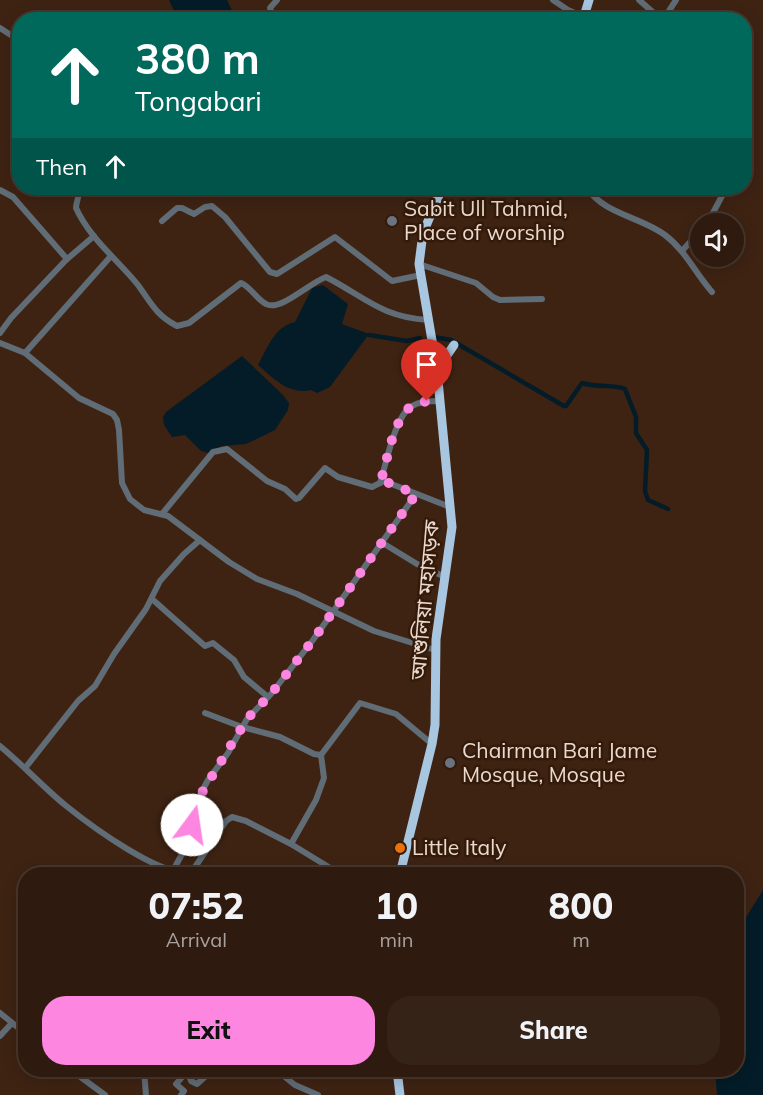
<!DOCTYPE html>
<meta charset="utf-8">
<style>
:root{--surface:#2e1a0e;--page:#362317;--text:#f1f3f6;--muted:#a7a19e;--line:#49382e;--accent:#fd86e1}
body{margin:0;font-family:Mulish,"Noto Sans Bengali",sans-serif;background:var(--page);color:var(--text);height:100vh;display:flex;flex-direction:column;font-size:22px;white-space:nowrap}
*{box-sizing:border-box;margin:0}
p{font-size:20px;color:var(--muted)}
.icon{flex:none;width:33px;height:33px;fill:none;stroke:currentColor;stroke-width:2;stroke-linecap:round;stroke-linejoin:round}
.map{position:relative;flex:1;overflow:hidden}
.drawer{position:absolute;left:18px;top:867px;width:726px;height:210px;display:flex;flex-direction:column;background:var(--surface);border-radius:24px;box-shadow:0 3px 15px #0003,0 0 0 2px var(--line)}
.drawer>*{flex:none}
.banner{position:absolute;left:12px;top:12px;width:740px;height:183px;border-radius:24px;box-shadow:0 3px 15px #0003,0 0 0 2px var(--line);background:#00695c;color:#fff;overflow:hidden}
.controls{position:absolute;left:690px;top:213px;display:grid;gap:12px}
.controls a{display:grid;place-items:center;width:54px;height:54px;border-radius:50%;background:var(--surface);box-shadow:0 3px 15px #0003,0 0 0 2px var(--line);font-size:30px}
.pin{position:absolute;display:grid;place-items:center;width:51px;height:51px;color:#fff;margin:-62px -26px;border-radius:50% 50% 50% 0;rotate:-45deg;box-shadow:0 0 6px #0007}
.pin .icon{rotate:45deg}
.me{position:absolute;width:66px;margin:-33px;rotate:14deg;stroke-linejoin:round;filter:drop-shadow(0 0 4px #0008)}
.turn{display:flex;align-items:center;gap:21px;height:126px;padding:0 24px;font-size:27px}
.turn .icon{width:78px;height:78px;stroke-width:2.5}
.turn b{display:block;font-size:42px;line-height:51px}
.then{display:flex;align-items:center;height:57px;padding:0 24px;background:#0003;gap:12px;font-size:22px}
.eta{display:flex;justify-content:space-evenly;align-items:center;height:102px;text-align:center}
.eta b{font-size:36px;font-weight:800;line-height:42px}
.action{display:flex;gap:12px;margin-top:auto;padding:12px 24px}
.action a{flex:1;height:69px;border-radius:24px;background:var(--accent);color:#111;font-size:24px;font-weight:800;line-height:69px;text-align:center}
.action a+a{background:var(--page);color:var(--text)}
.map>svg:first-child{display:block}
</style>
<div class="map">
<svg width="763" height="1095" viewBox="0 0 763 1095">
<rect width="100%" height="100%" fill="#3e2313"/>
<g fill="#031c27">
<path d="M169,0H227L236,19H178Z"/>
<path d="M323,285L348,304L342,324L369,334L330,387L317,393L311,390C289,395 274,379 258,365C268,347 274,327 295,322L312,288Z"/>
<path d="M242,356L283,395L289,403L288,410L275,430L246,444L222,446L208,453L201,451L185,435L172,437L164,425L163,417L166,412Z"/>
<path d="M763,890V1095H717L715,1070H736L737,932Z"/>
</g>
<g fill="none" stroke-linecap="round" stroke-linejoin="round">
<g stroke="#031c27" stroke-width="4.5">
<path d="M369,335L407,341L420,338"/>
<path d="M434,337L451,340L564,406H566L582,383C597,388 614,384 625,389L636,417V433L647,450L645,491L648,500L668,509"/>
</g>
<g stroke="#606c76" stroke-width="6">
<path d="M553,0L568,10L584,17"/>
<path d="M639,0L662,20"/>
<path d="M274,20L270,8L277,0"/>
<path d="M663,20L676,0"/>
<path d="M0,28L20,41"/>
<path d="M78,188C81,194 76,201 76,208C90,239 118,260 138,285C151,303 156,315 177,326L189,323L241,283C251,287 256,299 266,304C280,312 309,283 326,277C365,297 381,317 428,320"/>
<path d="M420,188L438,197"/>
<path d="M587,188C604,214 641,217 665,235C685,250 696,274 712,292"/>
<path d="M0,190L13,197L67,259"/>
<path d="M162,221L177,208H182L194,214L205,207L212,206L225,217L270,272L277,274L335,237L392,281L421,275"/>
<path d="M707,224L723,194L724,188"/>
<path d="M682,251L700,231"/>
<path d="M419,264L476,283L493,297L500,300L542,299"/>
<path d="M0,333L11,318L66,260L94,236"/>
<path d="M0,343L25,353L79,398L113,414L117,420L119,430L122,483L130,499L144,510L168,516L229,562L257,579L297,594L374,631L435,650"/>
<path d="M25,353L111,256"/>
<path d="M380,483C386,465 395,415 412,406C420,401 431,401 440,401"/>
<path d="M162,514L213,452L227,449L267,481L285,489L296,499L299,498L325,468L338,477L372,487L384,481L450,507"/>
<path d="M381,542L417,564L445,577"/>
<path d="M152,599L205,646L213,643L234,660L244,677L268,697"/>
<path d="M205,713L242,727L280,737L314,754L321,755"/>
<path d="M0,746C23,765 43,787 65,805C86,822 168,884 193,870L226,821L232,817L246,821L291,844L340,874"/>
<path d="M26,767L78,701L95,686L114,654L146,609L160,581L184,554L200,540"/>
<path d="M291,844L316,800L324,778L321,755L360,703L396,714L432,744"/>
<path d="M171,874L186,847L195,804L208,780L228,753L247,719L271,694L313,640L416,494"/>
<path d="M0,1013L26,1034"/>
<path d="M0,1036L12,1023"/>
<path d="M71,1070L105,1095"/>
<path d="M144,1070L146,1095"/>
<path d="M276,1070L295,1085L318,1095"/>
<path d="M181,1095L184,1091L176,1084L183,1076H189L191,1081L197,1084L206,1076H213L219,1070"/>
</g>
<g stroke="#a8c6e0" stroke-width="9">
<path d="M583,20L589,0"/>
<path d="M437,370L454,345"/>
<path d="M400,874L432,744L435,725L436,639L452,527L437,370L419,264L423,233L442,188"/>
<path d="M397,1070L400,1095"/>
</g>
</g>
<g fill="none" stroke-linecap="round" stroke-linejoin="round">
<path stroke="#fd86e1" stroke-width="10" stroke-dasharray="0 18" d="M192,825L195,804L247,719L271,694L313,640L416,494L384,481L380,483C388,460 391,426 409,408C413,404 421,403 427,401"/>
</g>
<g fill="#6b7280" stroke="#331a09" stroke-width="2">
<circle cx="392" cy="221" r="6"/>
<circle cx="450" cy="763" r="6"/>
</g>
<circle fill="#e8710a" stroke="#331a09" stroke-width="2" cx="400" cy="848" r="6"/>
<g text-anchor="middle" stroke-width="5" stroke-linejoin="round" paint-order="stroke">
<g font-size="21" fill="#ebd9cf" stroke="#331a09" text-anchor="start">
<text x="404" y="216">Sabit Ull Tahmid,<tspan x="404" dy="24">Place of worship</tspan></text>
<text x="462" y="758">Chairman Bari Jame<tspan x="462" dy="24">Mosque, Mosque</tspan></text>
<text x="412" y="855">Little Italy</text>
</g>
<g font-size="21" fill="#ebd9cf" stroke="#331a09">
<text transform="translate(425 600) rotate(-85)" y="7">আশুলিয়া মহাসড়ক</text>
</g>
</g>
</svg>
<div class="controls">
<a><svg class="icon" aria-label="sound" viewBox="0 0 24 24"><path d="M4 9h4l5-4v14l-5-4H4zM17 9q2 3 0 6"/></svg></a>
</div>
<div class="pin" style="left:427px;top:401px;background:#d93025"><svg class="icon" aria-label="arrive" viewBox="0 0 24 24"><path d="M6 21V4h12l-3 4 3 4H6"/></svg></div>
<svg class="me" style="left:192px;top:825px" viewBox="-20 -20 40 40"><circle r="19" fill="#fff"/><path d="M0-13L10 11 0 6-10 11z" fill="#fd86e1"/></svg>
<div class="banner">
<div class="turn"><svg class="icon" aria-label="ahead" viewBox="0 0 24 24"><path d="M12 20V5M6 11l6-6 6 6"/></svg><div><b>380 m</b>Tongabari</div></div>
<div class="then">Then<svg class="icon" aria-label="ahead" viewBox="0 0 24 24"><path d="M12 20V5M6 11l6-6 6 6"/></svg></div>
</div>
<section class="drawer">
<div class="eta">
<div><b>07:52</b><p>Arrival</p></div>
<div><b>10</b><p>min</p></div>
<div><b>800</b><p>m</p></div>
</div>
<div class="action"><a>Exit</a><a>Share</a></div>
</section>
</div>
